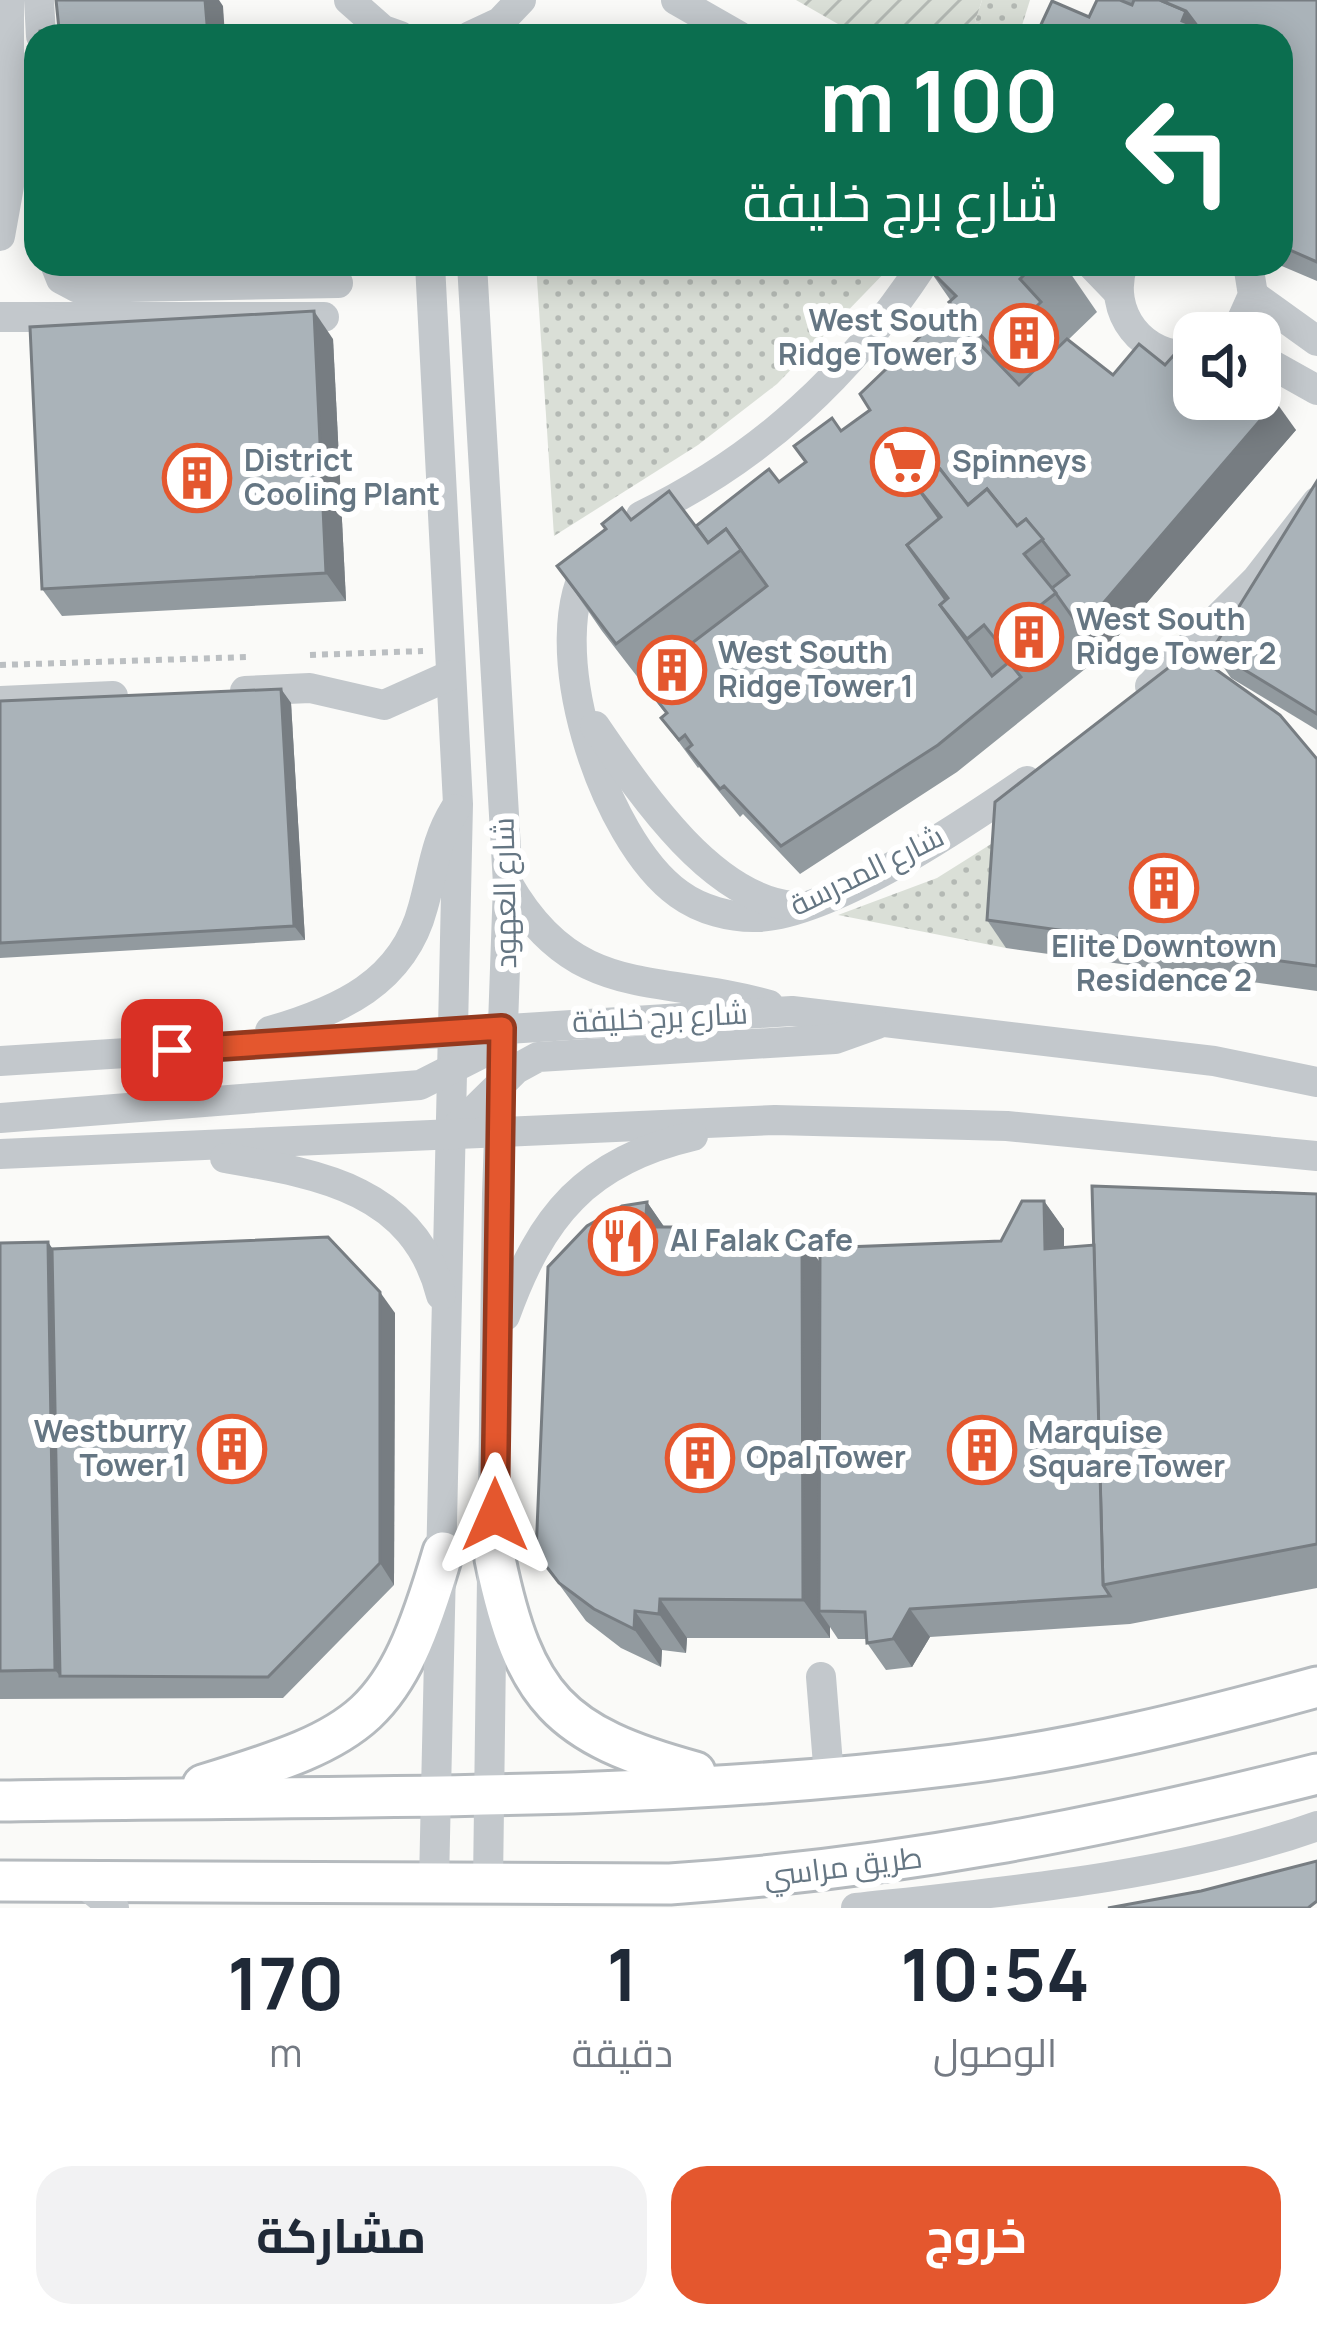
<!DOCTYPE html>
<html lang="ar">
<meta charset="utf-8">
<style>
:root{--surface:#fff;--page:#f2f2f3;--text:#1f2937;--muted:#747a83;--accent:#e4572e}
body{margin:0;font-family:Manrope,Cairo,sans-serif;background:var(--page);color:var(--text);direction:rtl;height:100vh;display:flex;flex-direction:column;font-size:45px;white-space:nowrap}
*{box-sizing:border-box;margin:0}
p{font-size:39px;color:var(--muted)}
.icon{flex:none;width:66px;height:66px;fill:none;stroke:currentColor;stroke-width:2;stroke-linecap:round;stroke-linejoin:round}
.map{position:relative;height:1908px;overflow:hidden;direction:ltr}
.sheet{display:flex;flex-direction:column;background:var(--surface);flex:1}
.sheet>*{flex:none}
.top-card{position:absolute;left:24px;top:24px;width:1269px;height:252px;border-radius:36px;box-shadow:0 6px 30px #0003;direction:rtl;background:#0b6e4f;color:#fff;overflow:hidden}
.fabs{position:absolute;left:1173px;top:312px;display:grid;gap:24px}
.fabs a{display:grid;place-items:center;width:108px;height:108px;border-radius:24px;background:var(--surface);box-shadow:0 6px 30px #0003;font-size:60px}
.pin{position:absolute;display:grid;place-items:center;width:102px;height:102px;color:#fff;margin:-51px;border-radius:24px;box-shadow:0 6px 18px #0006}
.me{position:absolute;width:132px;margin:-66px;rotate:0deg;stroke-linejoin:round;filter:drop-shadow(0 0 9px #0008)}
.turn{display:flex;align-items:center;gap:42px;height:252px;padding:0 36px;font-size:54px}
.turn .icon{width:156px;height:156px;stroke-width:2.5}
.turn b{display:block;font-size:84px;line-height:102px}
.eta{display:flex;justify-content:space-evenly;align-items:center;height:204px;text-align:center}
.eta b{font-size:72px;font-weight:700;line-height:84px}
.action{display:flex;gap:24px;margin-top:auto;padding:24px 36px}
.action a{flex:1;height:138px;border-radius:36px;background:var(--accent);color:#fff;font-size:48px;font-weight:700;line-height:138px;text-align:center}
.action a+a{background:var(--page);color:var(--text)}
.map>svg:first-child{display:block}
</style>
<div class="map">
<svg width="1317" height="1908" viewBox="0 0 1317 1908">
<defs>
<pattern id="grass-dots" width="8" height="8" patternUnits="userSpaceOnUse" patternTransform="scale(3)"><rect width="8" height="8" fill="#dadfd7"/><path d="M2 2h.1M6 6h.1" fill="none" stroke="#b4b9b4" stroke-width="1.8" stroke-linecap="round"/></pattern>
<pattern id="garden-furrows" width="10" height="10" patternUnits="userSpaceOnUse" patternTransform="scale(3)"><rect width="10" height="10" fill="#dadfd7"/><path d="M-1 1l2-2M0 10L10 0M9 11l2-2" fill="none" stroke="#b4b9b4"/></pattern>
</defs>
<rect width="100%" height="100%" fill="#fafaf8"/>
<g fill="url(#grass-dots)">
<path d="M982,0H1030L1019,35L975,22Z"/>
<path d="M536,264H893L777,384L698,445L554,536Z"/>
<path d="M1015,829L1006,948L838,915L937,878Z"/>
</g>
<path fill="url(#garden-furrows)" d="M796,0H982L975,22L1019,35L859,36Z"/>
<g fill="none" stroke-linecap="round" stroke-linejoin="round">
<g stroke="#b5babe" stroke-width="45">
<g id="major">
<path d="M495,1559C524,1698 559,1735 695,1772"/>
<path d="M203,1785C366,1735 394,1719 443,1552"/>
<path d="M0,1801C317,1795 638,1804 953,1765C1077,1750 1197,1720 1317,1687"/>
<path d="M0,1881L670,1884C890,1869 1103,1828 1317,1774"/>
</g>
</g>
<g stroke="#bbbfc2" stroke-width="6" stroke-dasharray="6 6" stroke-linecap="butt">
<path d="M310,655L423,651"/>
<path d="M0,665L249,657"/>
</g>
<g stroke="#c3c8cc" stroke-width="30">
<path d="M39,0L41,36"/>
<path d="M349,0L383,30L400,36"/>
<path d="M676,0L739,36"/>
<path d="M470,36L500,22L521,0"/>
<path d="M0,236L9,186V0"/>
<path d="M55,264L61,279L78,288L338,283"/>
<path d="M430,264L458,804L434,1882"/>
<path d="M472,264L508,884L497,1194L488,1883"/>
<path d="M1091,264L1118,292"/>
<path d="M1123,264C1106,312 1143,360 1194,355"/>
<path d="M1253,295L1317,341"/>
<path d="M0,317H324"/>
<path d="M1236,333L1253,295L1248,264"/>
<path d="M1260,358L1317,390"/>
<path d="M641,516C761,458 851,374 923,264"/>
<path d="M592,559C537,640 603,840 679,894C701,910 731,918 758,917C832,914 964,824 1027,781"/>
<path d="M1150,686L1257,579L1317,502"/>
<path d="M245,691L310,688L384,705L451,675"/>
<path d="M0,701L113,696"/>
<path d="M595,726C639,790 710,898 793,906"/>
<path d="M508,884C576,1003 660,973 769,1005"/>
<path d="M270,1031C339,1011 403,983 423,907C433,872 435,841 455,809"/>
<path d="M0,1061L792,1011L1214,1061L1317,1082"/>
<path d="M0,1118L420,1085L481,1054L502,1028"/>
<path d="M453,1131L516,1069L538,1057L835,1039L877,1024"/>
<path d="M0,1154L775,1120L1007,1126L1317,1156"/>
<path d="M225,1158C318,1174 414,1189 441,1295"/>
<path d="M505,1316C541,1216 586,1161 693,1136"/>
<path d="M821,1677L829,1777"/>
<path d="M80,1880L114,1908"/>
<path d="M856,1908C1003,1892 1178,1876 1317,1826"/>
</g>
<use href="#major" stroke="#fff" stroke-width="39"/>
</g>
<g fill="#929a9f">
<path d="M1097,0H1317V281L1277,264H1281V36H1042L1038,31L1089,17Z"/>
<path d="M84,264H104L101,269L92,271Z"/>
<path d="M117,264H136L133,267H120Z"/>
<path d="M933,264H1064L1097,312L1068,340L1113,375L1165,365L1296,430L1100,657L957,772L800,874L743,814L740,817L699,767L698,768L661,718L666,714L602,631L557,566L631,520L696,526L779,482L806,463L841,431L870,410L952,306L951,301L928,268Z"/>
<path d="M333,339L346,601L62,616L42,589Z"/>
<path d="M1317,481V730L1231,678L1212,650Z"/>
<path d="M281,689L291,703L305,940L0,958V701Z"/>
<path d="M1317,759V991L1006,948L987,920Z"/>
<path d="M1317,1194V1588L1130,1624L930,1637L912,1667L886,1670L867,1643L866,1639H838L830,1627V1638H687L686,1653L662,1650L661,1667L621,1648L586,1621L536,1553L647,1202L664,1227H673L680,1237H802L820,1264L1001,1241L1044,1201L1064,1229V1247L1094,1245Z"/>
<path d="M48,1242L52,1249L395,1313L394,1585L283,1698L0,1699V1243Z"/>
</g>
<g fill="#777d82">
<path d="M205,0H219L223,6L225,36H208Z"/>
<path d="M1186,11L1204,36L1182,21Z"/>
<path d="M314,311L333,339L346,601L326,573Z"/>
<path d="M1276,402L1296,430L1100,657L1081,629Z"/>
<path d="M281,689L291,703L305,940L294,926Z"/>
<path d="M1044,1201L1064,1229V1276L1045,1249Z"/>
<path d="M647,1202L674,1241L645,1227Z"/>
<path d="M802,1237L829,1275L819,1611L830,1627V1638L803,1600Z"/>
<path d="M48,1242L67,1270L60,1676L55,1670Z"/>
<path d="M380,1292L395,1313L394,1585L380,1563Z"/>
<path d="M660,1599L687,1638L686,1653L659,1614Z"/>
<path d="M910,1609L930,1637L912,1667L893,1639Z"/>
<path d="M635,1611L662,1650L661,1667L634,1629Z"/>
</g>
<g fill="#aab3b9" stroke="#777d82" stroke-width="3">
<path d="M56,0H205L208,36H40V31L59,29Z"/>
<path d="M1097,0H1120L1132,5L1134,0H1160L1186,11L1182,21L1207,31L1205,36H1050L1038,31L1052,1L1089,17Z"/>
<path d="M1160,0H1317V262L1281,246V36H1210L1207,31L1198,27L1186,11Z"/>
<path d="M933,264H1035L1020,279L1041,302L993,348L949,302L956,296L928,268Z"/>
<path d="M952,306L975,339L1019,385L1067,339L1113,375L1139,344L1165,365L1191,336L1194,338V399H1260V389L1276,402L1081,629L1052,588L1069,575L1026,519L1017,526L987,489L968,505L940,469L917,487L940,519L907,545L946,600L940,605L992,676L1009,662L1021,677L938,745L781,846L724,786L720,789L687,749L692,745L685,735L679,740L661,718L667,713L642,681L767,586L726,529L708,543L696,526L769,469L779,482L806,462L794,446L832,418L841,431L870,410L860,394Z"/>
<path d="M314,311L326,573L42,589L30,327Z"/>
<path d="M940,469L968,505L987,489L1017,526L1026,519L1043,539L1024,554L1056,593L996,640L984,625L967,639L940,605L948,598L907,545L941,517L917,487Z"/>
<path d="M1317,481V714L1212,650Z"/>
<path d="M669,491L708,543L726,529L741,550L616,644L557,566L606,529L602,524L622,508L631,520Z"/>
<path d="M1190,651L1280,715L1317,759V966L987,920L995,802Z"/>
<path d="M281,689L294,926L0,943V701Z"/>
<path d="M1092,1186L1317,1194V1544L1103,1585Z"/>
<path d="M1022,1201H1044L1045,1249L1094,1245L1103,1585L1110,1596L910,1609L893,1639L867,1643L865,1612L819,1611L820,1248L1001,1241Z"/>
<path d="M647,1202L645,1227H673L672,1237H802L803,1600L660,1599L659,1614L635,1611L634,1629L594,1609L559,1583L536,1553L548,1267L587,1226L622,1206Z"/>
<path d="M328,1237L380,1292V1563L268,1677L60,1676L52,1249Z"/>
<path d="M48,1242L55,1670L0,1671V1243Z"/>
<path d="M1317,1861V1901L1308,1908H1108L1201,1891Z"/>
</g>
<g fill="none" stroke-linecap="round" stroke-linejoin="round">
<g stroke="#94391e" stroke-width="30">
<path id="route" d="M172,1050L502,1028L495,1515"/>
</g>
<use href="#route" stroke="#e4572e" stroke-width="21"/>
</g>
<defs>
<g id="building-ring" transform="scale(3.45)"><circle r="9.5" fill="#fff" stroke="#e4572e" stroke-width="1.5"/><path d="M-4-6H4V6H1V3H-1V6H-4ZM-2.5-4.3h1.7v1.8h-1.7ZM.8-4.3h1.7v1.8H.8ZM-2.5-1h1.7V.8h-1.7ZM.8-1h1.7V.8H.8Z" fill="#e4572e"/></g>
<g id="supermarket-ring" transform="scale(3.45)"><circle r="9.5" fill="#fff" stroke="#e4572e" stroke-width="1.5"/><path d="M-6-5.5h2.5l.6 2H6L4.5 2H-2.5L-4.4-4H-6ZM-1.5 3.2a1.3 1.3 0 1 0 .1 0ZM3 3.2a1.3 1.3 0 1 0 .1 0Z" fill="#e4572e"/></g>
<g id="restaurant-ring" transform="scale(3.45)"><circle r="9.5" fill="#fff" stroke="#e4572e" stroke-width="1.5"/><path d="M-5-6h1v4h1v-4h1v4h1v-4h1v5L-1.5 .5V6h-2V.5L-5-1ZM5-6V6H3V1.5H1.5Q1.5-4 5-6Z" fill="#e4572e"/></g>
</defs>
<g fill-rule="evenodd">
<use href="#building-ring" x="1024" y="338"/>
<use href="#supermarket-ring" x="905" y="462"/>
<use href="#building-ring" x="197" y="478"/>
<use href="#building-ring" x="1029" y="637"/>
<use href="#building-ring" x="672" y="670"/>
<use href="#building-ring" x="1164" y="888"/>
<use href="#restaurant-ring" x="623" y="1241"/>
<use href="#building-ring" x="232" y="1449"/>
<use href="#building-ring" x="982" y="1450"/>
<use href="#building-ring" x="700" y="1458"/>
</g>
<g text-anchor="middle" stroke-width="12" stroke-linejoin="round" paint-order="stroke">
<g font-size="30" font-weight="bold" fill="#657683" stroke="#fff" text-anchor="start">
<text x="978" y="331" text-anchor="end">West South<tspan x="978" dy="34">Ridge Tower 3</tspan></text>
<text x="244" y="471">District<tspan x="244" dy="34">Cooling Plant</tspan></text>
<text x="952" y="472">Spinneys</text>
<text x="1076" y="630">West South<tspan x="1076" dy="34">Ridge Tower 2</tspan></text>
<text x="718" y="663">West South<tspan x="718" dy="34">Ridge Tower 1</tspan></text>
<text x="1164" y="957" text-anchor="middle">Elite Downtown<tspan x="1164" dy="34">Residence 2</tspan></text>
<text x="670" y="1251">Al Falak Cafe</text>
<text x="186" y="1442" text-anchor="end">Westburry<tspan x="186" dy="34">Tower 1</tspan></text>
<text x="1028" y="1443">Marquise<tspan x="1028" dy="34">Square Tower</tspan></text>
<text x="746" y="1468">Opal Tower</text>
</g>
<g font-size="30" fill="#657683" stroke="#fff">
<text transform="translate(867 871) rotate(-26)" y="10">شارع المدرسة</text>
<text transform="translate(505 893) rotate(-91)" y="10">شارع العهود</text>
<text transform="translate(660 1018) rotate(-3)" y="10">شارع برج خليفة</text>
<text transform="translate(843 1867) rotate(-7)" y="10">طريق مراسي</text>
</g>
</g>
</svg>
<div class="fabs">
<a><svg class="icon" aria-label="sound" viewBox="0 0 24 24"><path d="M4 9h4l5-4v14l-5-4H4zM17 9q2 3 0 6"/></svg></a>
</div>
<div class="pin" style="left:172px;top:1050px;background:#d93025"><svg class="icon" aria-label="arrive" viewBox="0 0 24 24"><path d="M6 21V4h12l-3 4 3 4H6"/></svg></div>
<svg class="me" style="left:495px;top:1515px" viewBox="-20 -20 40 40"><path d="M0-17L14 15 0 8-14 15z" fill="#e4572e" stroke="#fff" stroke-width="4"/></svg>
<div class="top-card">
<div class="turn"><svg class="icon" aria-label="left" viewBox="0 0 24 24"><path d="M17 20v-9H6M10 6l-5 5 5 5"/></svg><div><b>100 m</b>شارع برج خليفة</div></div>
</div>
</div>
<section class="sheet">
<div class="eta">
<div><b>10:54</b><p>الوصول</p></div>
<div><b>1</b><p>دقيقة</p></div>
<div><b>170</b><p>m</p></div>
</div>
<div class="action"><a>خروج</a><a>مشاركة</a></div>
</section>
